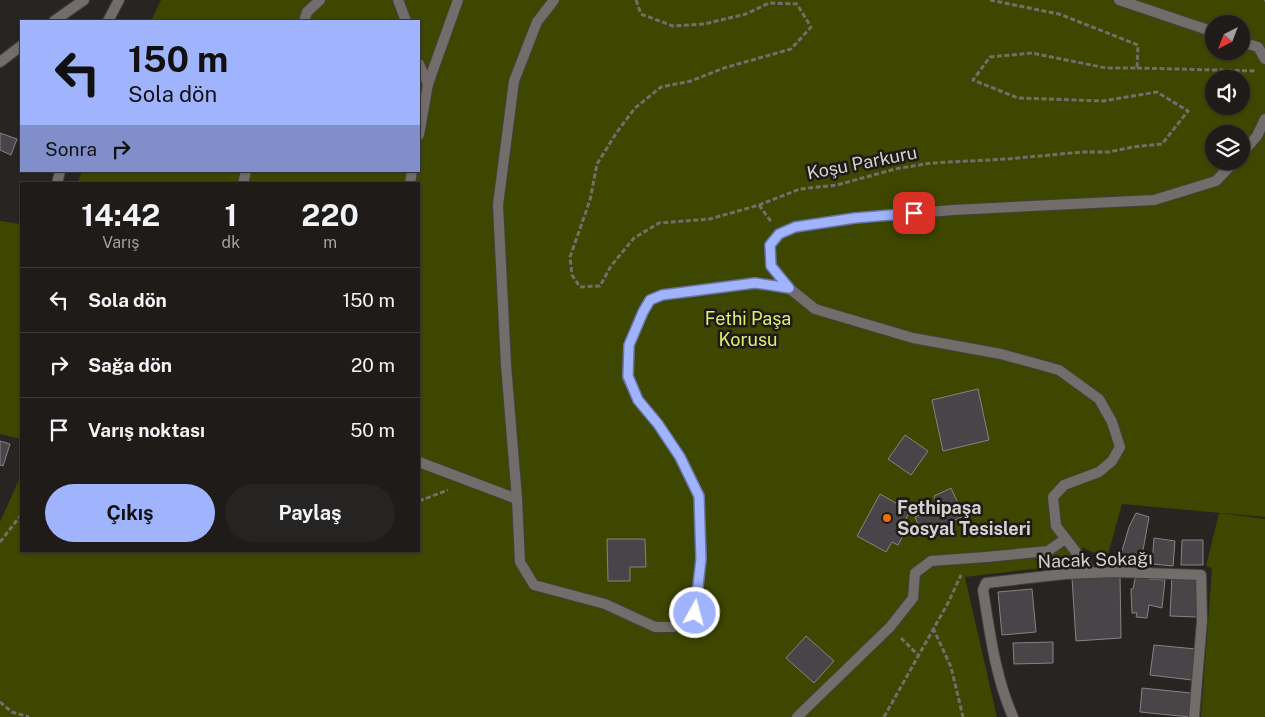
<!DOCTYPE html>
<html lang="tr">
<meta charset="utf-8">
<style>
:root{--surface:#1e1b19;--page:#262422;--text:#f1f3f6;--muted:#a1a1a2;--line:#3c3938;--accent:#a0b3fd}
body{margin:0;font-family:"Public Sans",sans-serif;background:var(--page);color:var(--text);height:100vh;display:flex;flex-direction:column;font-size:19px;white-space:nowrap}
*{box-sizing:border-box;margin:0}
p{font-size:16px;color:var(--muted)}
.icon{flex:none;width:28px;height:28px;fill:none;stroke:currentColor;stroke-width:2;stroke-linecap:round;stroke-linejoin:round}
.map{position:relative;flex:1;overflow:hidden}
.panel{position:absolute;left:20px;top:182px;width:400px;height:370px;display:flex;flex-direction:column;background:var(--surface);border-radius:0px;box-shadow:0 1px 4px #0004,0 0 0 1px var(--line)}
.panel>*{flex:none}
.guide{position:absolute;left:20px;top:20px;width:400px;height:152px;border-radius:0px;box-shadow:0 1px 4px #0004,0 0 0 1px var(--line);background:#a0b3fd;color:#111;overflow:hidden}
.needle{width:32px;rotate:222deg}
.buttons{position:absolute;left:1205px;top:15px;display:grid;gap:10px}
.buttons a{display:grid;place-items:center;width:45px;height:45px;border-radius:50%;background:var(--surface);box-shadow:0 1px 4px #0004,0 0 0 1px var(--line);font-size:25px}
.pin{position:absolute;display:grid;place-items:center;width:42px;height:42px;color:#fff;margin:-21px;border-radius:10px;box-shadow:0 2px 8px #0006}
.me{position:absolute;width:55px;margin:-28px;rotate:7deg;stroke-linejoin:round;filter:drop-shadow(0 0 4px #0008)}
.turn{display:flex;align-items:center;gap:18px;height:105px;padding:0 25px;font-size:22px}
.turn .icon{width:65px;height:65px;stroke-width:2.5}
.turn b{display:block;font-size:35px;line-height:42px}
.then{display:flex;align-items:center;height:48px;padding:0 25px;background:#0003;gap:10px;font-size:19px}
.eta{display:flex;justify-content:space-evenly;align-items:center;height:85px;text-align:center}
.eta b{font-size:30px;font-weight:700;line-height:35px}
.cta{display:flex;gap:10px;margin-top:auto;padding:10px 25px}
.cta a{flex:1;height:58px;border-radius:30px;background:var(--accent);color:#111;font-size:20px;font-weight:700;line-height:58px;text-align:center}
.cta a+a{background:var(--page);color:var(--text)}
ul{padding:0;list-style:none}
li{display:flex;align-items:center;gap:15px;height:65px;padding:0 25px;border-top:1px solid var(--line)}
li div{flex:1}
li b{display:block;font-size:19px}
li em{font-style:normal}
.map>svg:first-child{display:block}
</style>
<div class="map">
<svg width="1265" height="717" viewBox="0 0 1265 717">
<rect width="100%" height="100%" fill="#282421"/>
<g fill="#3e4700" fill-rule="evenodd">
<path d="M161,0H1265V517L1122,504L1107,558L1083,548L1051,567L965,577L997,717H0V522L21,475V551H419V184H77L82,171H419V21H151ZM1214,24H1241V51H1214ZM1214,79H1241V106H1214ZM1214,134H1241V161H1214Z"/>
<path d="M0,221L21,224V439L0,434Z"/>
<path d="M1219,513L1265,519V717H1201L1212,568L1206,566Z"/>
</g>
<g fill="#484448" stroke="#868286">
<path d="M0,133L17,139L11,155L0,150Z"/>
<path d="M978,389L989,440L943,451L932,400Z"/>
<path d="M905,435L928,451L911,475L888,459Z"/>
<path d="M0,441L10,444L3,466L0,465Z"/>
<path d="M951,488L964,516L922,534L915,517L938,507L934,496Z"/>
<path d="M880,494L910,511L903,524L908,527L898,545L892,542L886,552L857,536Z"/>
<path d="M1136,513L1149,517L1140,567L1119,561L1129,527Z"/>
<path d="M1154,538L1175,541L1173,566L1152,564Z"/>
<path d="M607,539H645L646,567H630V581H608Z"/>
<path d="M1182,540H1203V565H1181Z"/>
<path d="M1120,574L1121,638L1076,641L1072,578Z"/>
<path d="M1138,575H1146L1149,579L1165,580L1162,608L1149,605L1147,618L1136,617L1137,613H1132L1131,589H1133L1135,579Z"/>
<path d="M1172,575L1199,577L1197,617L1170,616Z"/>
<path d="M1032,589L1036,632L1002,635L998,592Z"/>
<path d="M806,636L834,661L814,683L786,658Z"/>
<path d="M1053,642V663L1014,664L1013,643Z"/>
<path d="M1154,645L1196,649L1192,680L1150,675Z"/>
<path d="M1142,688L1191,693L1190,717L1140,712Z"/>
</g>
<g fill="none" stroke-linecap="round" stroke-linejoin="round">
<g stroke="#43403e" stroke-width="12">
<g id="service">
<path d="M398,0L406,21"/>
<path d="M554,0L537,22L514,81L498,205L506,365L517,499L520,562L534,585L605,604L655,627H673L695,613L701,559L699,496L680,457L658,424L638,400L627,377L629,345L643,311L650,300L662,295L755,283L789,288"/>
<path d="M1119,0L1214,32"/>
<path d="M304,21L307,12L320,0"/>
<path d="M1241,42L1258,47L1265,59"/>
<path d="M419,64L428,84"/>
<path d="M419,135L428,84L458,0"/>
<path d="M1241,154L1257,136L1265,119"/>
<path d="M243,184L246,171"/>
<path d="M410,184L412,171"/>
<path d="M419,462L517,499"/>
<path d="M1092,573L1056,526L1053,497L1064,485L1099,472L1112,461L1120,447L1112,422L1099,399L1059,370L1001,354L913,338L815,309L789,288L771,266L770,245L779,234L795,227L855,218L953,210L1154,200L1216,181L1235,161"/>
<path d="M797,717L890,627L913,598L915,573L931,561L986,557L1048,551L1065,539"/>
</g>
</g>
<g stroke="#43403e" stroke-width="12">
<g id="minor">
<path d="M54,21L84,0"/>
<path d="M108,21L119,0"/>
<path d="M0,62L21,46"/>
<path d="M57,184L60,171"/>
<path d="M1013,717C995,676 990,633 983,590L986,583L1065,574L1117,572L1201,575L1202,621L1194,717"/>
</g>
</g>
<g stroke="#726e6c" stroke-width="3" stroke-dasharray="5 2.5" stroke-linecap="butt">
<path d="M636,0L641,14L673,26L704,24L746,14L769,3L797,4L811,27L791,49L724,68L691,81L661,87L635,108L617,132L597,164L590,200L570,257L572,275L580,287L600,286L611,266L634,238L659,223L710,219L759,205L800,189L837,185L895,169L931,163L1007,159L1082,152H1109L1133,147L1162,144L1188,111L1157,92L1103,101L1018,98L973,80L990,57L1032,53L1106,68H1137L1138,45L1059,14L990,0"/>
<path d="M1264,0H1265"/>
<path d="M1137,68L1256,71"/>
<path d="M759,205L772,223"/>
<path d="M419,501L448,490"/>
<path d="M0,542L21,515"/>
<path d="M933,628L951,667L963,717"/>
<path d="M901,638L918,655"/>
<path d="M0,702L12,712L29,717"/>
<path d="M884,717L948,603L961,575"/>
</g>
<use href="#service" stroke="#726d6a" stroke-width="10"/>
<use href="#minor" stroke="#726d6a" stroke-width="10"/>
</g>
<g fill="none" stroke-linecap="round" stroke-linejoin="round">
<g stroke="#6874a4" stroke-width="12">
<path id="route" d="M695,613L701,559L699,496L680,457L658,424L638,400L628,376L629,345L643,312L650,300L662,295L755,283L789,288L771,266L770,245L779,234L795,227L855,218L914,213"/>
</g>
<use href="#route" stroke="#a0b3fd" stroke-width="9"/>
</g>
<circle fill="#e8710a" stroke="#1e1a18" stroke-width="2" cx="887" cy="518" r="5"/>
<g text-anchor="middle" stroke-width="5" stroke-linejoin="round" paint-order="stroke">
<g font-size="18" fill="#d4d1cf" stroke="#1e1a18">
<text transform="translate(862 163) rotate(-11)" y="6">Koşu Parkuru</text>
<text transform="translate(1095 560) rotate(-2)" y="6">Nacak Sokağı</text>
</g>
<g font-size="18" fill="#dbf06d" stroke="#1e1a18">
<text x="748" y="325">Fethi Paşa<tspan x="748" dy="21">Korusu</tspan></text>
</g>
<g font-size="18" font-weight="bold" fill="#d4d1cf" stroke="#1e1a18" text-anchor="start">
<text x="897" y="514">Fethipaşa<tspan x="897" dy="21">Sosyal Tesisleri</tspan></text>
</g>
</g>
</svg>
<div class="buttons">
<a><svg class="needle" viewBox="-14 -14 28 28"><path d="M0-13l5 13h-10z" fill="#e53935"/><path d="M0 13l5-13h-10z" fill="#a1a1a2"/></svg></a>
<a><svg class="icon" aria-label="sound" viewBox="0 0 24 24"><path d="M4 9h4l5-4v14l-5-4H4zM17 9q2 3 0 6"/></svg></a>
<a><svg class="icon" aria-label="layers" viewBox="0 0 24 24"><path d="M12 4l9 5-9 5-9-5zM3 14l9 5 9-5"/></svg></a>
</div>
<div class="pin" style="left:914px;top:213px;background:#d93025"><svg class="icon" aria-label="arrive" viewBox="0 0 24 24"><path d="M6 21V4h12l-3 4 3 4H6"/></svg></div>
<svg class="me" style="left:695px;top:613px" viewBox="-20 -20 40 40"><circle r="17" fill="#a0b3fd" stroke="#fff" stroke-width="3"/><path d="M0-11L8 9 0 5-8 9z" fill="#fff"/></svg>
<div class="guide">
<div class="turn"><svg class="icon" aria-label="left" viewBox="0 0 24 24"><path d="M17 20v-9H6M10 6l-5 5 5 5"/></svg><div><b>150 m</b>Sola dön</div></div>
<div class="then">Sonra<svg class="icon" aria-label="right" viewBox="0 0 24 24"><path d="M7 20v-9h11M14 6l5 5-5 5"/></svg></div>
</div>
<section class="panel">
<div class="eta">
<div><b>14:42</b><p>Varış</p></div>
<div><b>1</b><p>dk</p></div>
<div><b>220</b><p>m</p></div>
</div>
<ul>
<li><svg class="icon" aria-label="left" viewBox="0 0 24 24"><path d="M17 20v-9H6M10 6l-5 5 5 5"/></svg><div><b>Sola dön</b></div><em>150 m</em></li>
<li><svg class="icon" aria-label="right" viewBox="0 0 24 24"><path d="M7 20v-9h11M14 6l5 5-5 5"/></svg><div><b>Sağa dön</b></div><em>20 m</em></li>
<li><svg class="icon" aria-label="arrive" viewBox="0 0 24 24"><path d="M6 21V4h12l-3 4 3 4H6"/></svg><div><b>Varış noktası</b></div><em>50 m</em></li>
</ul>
<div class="cta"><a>Çıkış</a><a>Paylaş</a></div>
</section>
</div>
